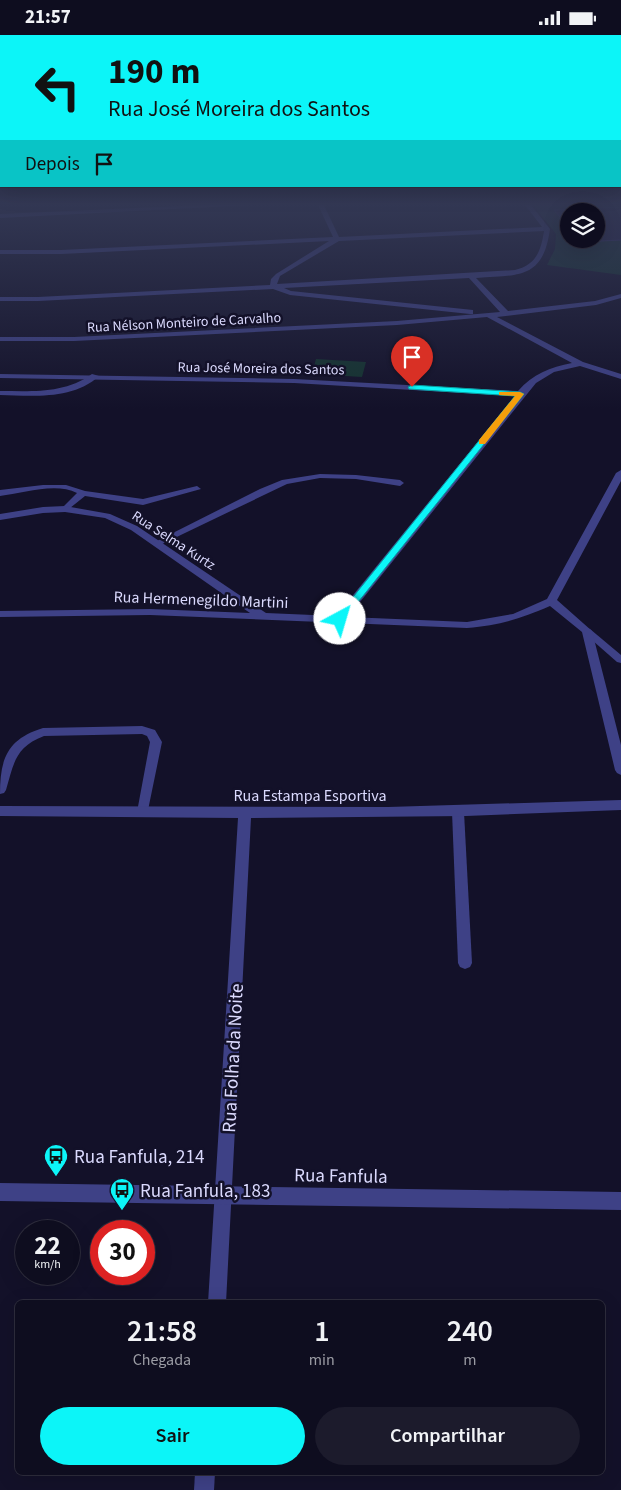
<!DOCTYPE html>
<html lang="pt">
<meta charset="utf-8">
<style>
:root{--surface:#0e0d1f;--page:#1c1b2c;--text:#f1f3f6;--muted:#9b9ca4;--line:#2e2d3d;--accent:#0cf5f8}
body{margin:0;font-family:"Source Sans 3",sans-serif;background:var(--page);color:var(--text);height:100vh;display:flex;flex-direction:column;font-size:19px;white-space:nowrap}
*{box-sizing:border-box;margin:0}
p{font-size:16px;color:var(--muted)}
.icon{flex:none;width:28px;height:28px;fill:none;stroke:currentColor;stroke-width:2;stroke-linecap:round;stroke-linejoin:round}
.map{position:relative;flex:1;overflow:hidden}
.details{position:absolute;left:15px;top:1265px;width:590px;height:175px;display:flex;flex-direction:column;background:var(--surface);border-radius:8px;box-shadow:0 5px 20px #0002,0 0 0 1px var(--line)}
.details>*{flex:none}
.hud{position:absolute;left:0px;top:0px;width:621px;height:152px;box-shadow:0 5px 20px #0002,0 0 0 1px var(--line);background:#0cf5f8;color:#111;overflow:hidden}
.fabs{position:absolute;left:560px;top:168px;display:grid;gap:10px}
.fabs a{display:grid;place-items:center;width:45px;height:45px;border-radius:50%;background:var(--surface);box-shadow:0 5px 20px #0002,0 0 0 1px var(--line);font-size:25px}
.speed{position:absolute;left:15px;top:1185px;display:flex;gap:10px;font-size:25px;font-weight:700;text-align:center}
.speed>*{display:grid;place-content:center;width:65px;height:65px;border-radius:50%;background:var(--surface);box-shadow:0 5px 20px #0002,0 0 0 1px var(--line);line-height:1}
.speed small{font-size:12px;font-weight:400}
.speed .limit{border:8px solid #d22;background:#fff;color:#111}
.pin{position:absolute;display:grid;place-items:center;width:42px;height:42px;color:#fff;margin:-51px -21px;border-radius:50% 50% 50% 0;rotate:-45deg;box-shadow:0 0 5px #0007}
.pin .icon{rotate:45deg}
.me{position:absolute;width:55px;margin:-28px;rotate:39deg;stroke-linejoin:round;filter:drop-shadow(0 0 4px #0008)}
.turn{display:flex;align-items:center;gap:18px;height:105px;padding:0 25px;font-size:22px}
.turn .icon{width:65px;height:65px;stroke-width:2.5}
.turn b{display:block;font-size:35px;line-height:42px}
.then{display:flex;align-items:center;height:48px;padding:0 25px;background:#0003;gap:10px;font-size:19px}
.eta{display:flex;justify-content:space-evenly;align-items:center;height:85px;text-align:center}
.eta b{font-size:30px;font-weight:600;line-height:35px}
.cta{display:flex;gap:10px;margin-top:auto;padding:10px 25px}
.cta a{flex:1;height:58px;border-radius:30px;background:var(--accent);color:#111;font-size:20px;font-weight:600;line-height:58px;text-align:center}
.cta a+a{background:var(--page);color:var(--text)}
.status{display:flex;justify-content:space-between;align-items:center;height:35px;padding:0 25px;background:var(--surface);direction:ltr}
.status svg{height:14px;fill:currentColor}
.map>svg:first-child{display:block}
</style>
<div class="status"><b>21:57</b><svg viewBox="0 0 49 12"><path d="M0 12V9h3v3zM5 12V6h3v6zM10 12V3h3v9zM15 12V0h3v12zM26 1h20v11H26zM47 4h2v5h-2z"/></svg></div>
<div class="map">
<svg width="621" height="1455" viewBox="0 0 621 1455">
<rect width="100%" height="100%" fill="#131129"/>
<g fill="#14332f" fill-rule="evenodd">
<path d="M533,170H621V240L547,230L555,214L556,199ZM569,176H596V204H569Z"/>
<path d="M316,324L366,327L362,342L312,339Z"/>
</g>
<path fill="#231e49" stroke="#383175" d="M621,172V205L581,207L578,204H596V176H569V192L554,175Z"/>
<g fill="none" stroke-linecap="round" stroke-linejoin="round">
<g fill="#3e4186" fill-rule="evenodd">
<path d="M92,339L99,341C73,365 32,361 0,360V356C33,356 64,359 92,339Z"/>
<path d="M320,439L356,440L400,445L404,448L400,451L356,444L320,443L287,449L160,510L157,511L153,508L260,454L282,445Z"/>
<path d="M43,450H66L85,456L143,464L197,451L201,454L143,470L85,461L65,477L61,474L77,458C56,447 23,458 0,461V455Z"/>
<path d="M587,593L590,594L621,620V628L617,627L584,598L582,596L584,594Z"/>
<path d="M142,691L155,695L162,707L147,780H139L137,777L150,707L147,701L142,699L44,701C15,712 14,728 6,755L4,758L0,759C0,724 7,704 43,693Z"/>
<path d="M458,772L462,774L464,777L472,928L470,932L465,934L460,932L458,928L452,777L454,774Z"/>
</g>
<g fill="#3e4186" fill-rule="evenodd">
<path d="M202,170H251L0,183V179Z"/>
<path d="M318,170H324L339,202L542,192L525,170H531L550,194C543,244 520,240 476,243L508,276L595,266L621,259V263L596,270L497,282L583,327L621,339V344L580,331L554,337L536,348L348,582L467,587L513,579L547,564L616,438L621,435V446L557,565L592,596L621,710V740L617,738L615,735L582,597L550,571C520,584 500,590 467,593L150,580L0,582V576L150,574L250,578L131,495L105,483L65,477L43,478L0,485V479L43,472L65,471L110,479L137,491L266,578L336,581L515,361L294,348L0,343V339L294,344L518,356C533,339 550,332 572,328L487,282L397,290L74,306H0V302H74L397,286L500,277L469,243L284,253L291,256L473,275V279H470L290,260L273,254L38,266H0V262H38L270,250L271,244L276,239L329,206L61,219H0V215H61L333,202ZM544,196C541,216 536,230 515,235L277,249L280,241L339,206Z"/>
<path d="M621,765V775L466,781L251,783L226,1268H208L238,783L0,781V771L388,772Z"/>
<path d="M195,1438H215L214,1455H194Z"/>
</g>
<path fill="#3e4186" fill-rule="evenodd" d="M0,1148L621,1157V1175L0,1166Z"/>
</g>
<linearGradient id="sky" x2="0" y2="1"><stop stop-color="#0a0917"/><stop offset="0.45" stop-color="#333854"/><stop offset="1" stop-color="#333854" stop-opacity="0"/></linearGradient>
<rect width="621" height="374" fill="url(#sky)"/>
<path fill="#0cf5f8" stroke="#089fa1" d="M412,350L520,357L524,359L343,586H337V582L515,361L409,354L408,352Z"/>
<path fill="#f59e0b" d="M499,357H520L524,359L485,409H479V405L515,361L499,360Z"/>
<defs>
<g id="bus-pin" transform="scale(1.25)"><path d="M0 17L-7.5 6A9.5 9.5 0 1 1 7.5 6Z" fill="#0cf5f8" stroke="#131129"/><path d="M-5-6H5V4H4V6H2V4H-2V6H-4V4H-5ZM-3.5-4V0h7V-4ZM-3.5 1.2v1.5H-2V1.2ZM2 1.2v1.5H3.5V1.2Z" fill="#111"/></g>
</defs>
<g fill-rule="evenodd">
<use href="#bus-pin" x="56" y="1121"/>
<use href="#bus-pin" x="122" y="1155"/>
</g>
<g text-anchor="middle" stroke-width="5" stroke-linejoin="round" paint-order="stroke">
<g font-size="14" fill="#dbdafe" stroke="#131129">
<text transform="translate(184 287) rotate(-3)" y="5">Rua Nélson Monteiro de Carvalho</text>
<text transform="translate(261 333) rotate(1)" y="5">Rua José Moreira dos Santos</text>
<text transform="translate(174 505) rotate(33)" y="5">Rua Selma Kurtz</text>
</g>
<g font-size="16" fill="#dbdafe" stroke="#131129">
<text transform="translate(201 564) rotate(2)" y="6">Rua Hermenegildo Martini</text>
<text x="310" y="766">Rua Estampa Esportiva</text>
</g>
<g font-size="19" fill="#dbdafe" stroke="#131129">
<text transform="translate(232 1023) rotate(-87)" y="7">Rua Folha da Noite</text>
<text transform="translate(341 1140) rotate(1)" y="7">Rua Fanfula</text>
</g>
<g font-size="19" fill="#dbdafe" stroke="#131129" text-anchor="start">
<text x="74" y="1128">Rua Fanfula, 214</text>
<text x="140" y="1162">Rua Fanfula, 183</text>
</g>
</g>
</svg>
<div class="fabs">
<a><svg class="icon" aria-label="layers" viewBox="0 0 24 24"><path d="M12 4l9 5-9 5-9-5zM3 14l9 5 9-5"/></svg></a>
</div>
<div class="speed"><div>22<small>km/h</small></div><div class="limit">30</div></div>
<div class="pin" style="left:412px;top:352px;background:#d93025"><svg class="icon" aria-label="arrive" viewBox="0 0 24 24"><path d="M6 21V4h12l-3 4 3 4H6"/></svg></div>
<svg class="me" style="left:340px;top:584px" viewBox="-20 -20 40 40"><circle r="19" fill="#fff"/><path d="M0-13L10 11 0 6-10 11z" fill="#0cf5f8"/></svg>
<div class="hud">
<div class="turn"><svg class="icon" aria-label="left" viewBox="0 0 24 24"><path d="M17 20v-9H6M10 6l-5 5 5 5"/></svg><div><b>190 m</b>Rua José Moreira dos Santos</div></div>
<div class="then">Depois<svg class="icon" aria-label="arrive" viewBox="0 0 24 24"><path d="M6 21V4h12l-3 4 3 4H6"/></svg></div>
</div>
<section class="details">
<div class="eta">
<div><b>21:58</b><p>Chegada</p></div>
<div><b>1</b><p>min</p></div>
<div><b>240</b><p>m</p></div>
</div>
<div class="cta"><a>Sair</a><a>Compartilhar</a></div>
</section>
</div>
